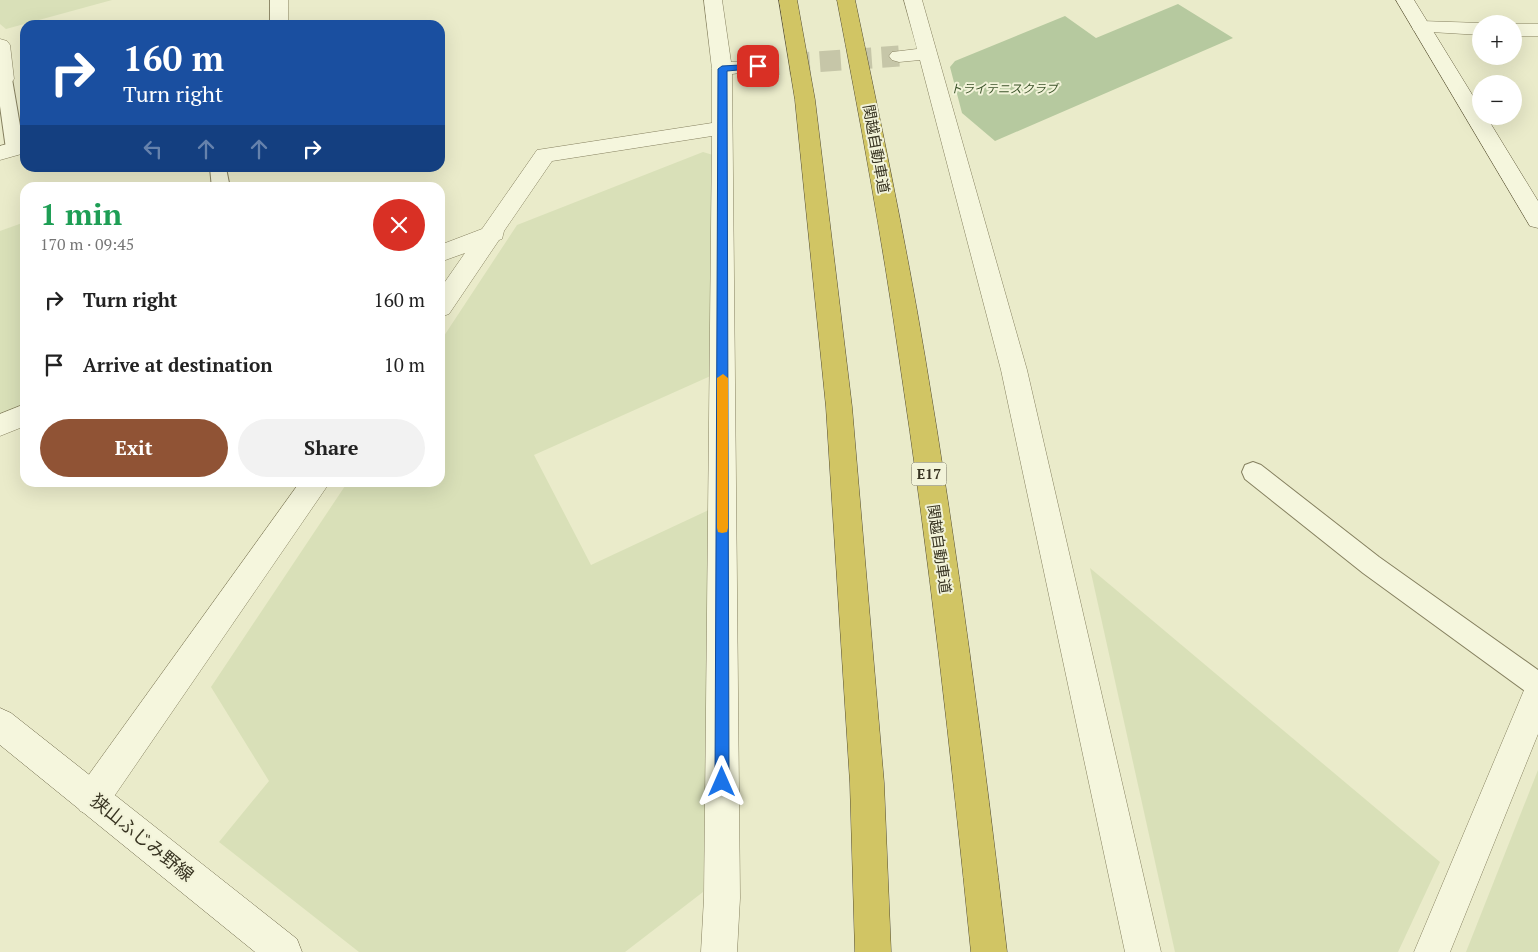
<!DOCTYPE html>
<meta charset="utf-8">
<style>
:root{--surface:#fff;--page:#f2f2f2;--text:#222;--muted:#767676;--accent:#905335}
body{margin:0;font-family:"PT Serif","Noto Sans JP",serif;background:var(--page);color:var(--text);height:100vh;display:flex;flex-direction:column;font-size:19px;white-space:nowrap}
*{box-sizing:border-box;margin:0}
p{font-size:16px;color:var(--muted)}
.icon{flex:none;width:28px;height:28px;fill:none;stroke:currentColor;stroke-width:2;stroke-linecap:round;stroke-linejoin:round}
.map{position:relative;flex:1;overflow:hidden}
.side{position:absolute;left:20px;top:182px;width:425px;height:305px;display:flex;flex-direction:column;background:var(--surface);border-radius:15px;box-shadow:0 5px 20px #0002}
.side>*{flex:none}
.banner{position:absolute;left:20px;top:20px;width:425px;height:152px;border-radius:15px;box-shadow:0 5px 20px #0002;background:#1a4fa0;color:#fff;overflow:hidden}
.fabs{position:absolute;left:1472px;top:15px;display:grid;gap:10px}
.fabs a{display:grid;place-items:center;width:50px;height:50px;border-radius:50%;background:var(--surface);box-shadow:0 5px 20px #0002;font-size:25px}
.pin{position:absolute;display:grid;place-items:center;width:42px;height:42px;color:#fff;margin:-21px;border-radius:10px;box-shadow:0 2px 8px #0006}
.me{position:absolute;width:55px;margin:-28px;rotate:0deg;stroke-linejoin:round;filter:drop-shadow(0 0 4px #0008)}
.turn{display:flex;align-items:center;gap:18px;height:105px;padding:0 20px;font-size:22px}
.turn .icon{width:65px;height:65px;stroke-width:2.5}
.turn b{display:block;font-size:35px;line-height:42px}
.lanes{display:flex;align-items:center;height:48px;padding:0 20px;background:#0003;justify-content:center;gap:25px;direction:ltr}
.lanes .off{opacity:.35}
.round{display:grid;place-items:center;flex:none;width:52px;height:52px;border-radius:26px;background:var(--page)}
.overview{display:flex;align-items:center;justify-content:space-between;height:85px;padding:0 20px}
h1{font-size:30px;font-weight:800;line-height:38px;color:#1e9e55}
.primary-button{display:flex;gap:10px;margin-top:auto;padding:10px 20px}
.primary-button a{flex:1;height:58px;border-radius:30px;background:var(--accent);color:#fff;font-size:20px;font-weight:800;line-height:58px;text-align:center}
.primary-button a+a{background:var(--page);color:var(--text)}
ul{padding:0;list-style:none}
li{display:flex;align-items:center;gap:15px;height:65px;padding:0 20px}
li div{flex:1}
li b{display:block;font-size:19px}
li em{font-style:normal}
.map>svg:first-child{display:block}
</style>
<div class="map">
<svg width="1538" height="952" viewBox="0 0 1538 952">
<rect width="100%" height="100%" fill="#eaebca"/>
<g fill="#d9e0b8">
<path d="M0,0H112L6,29L0,24Z"/>
<path d="M703,152L713,155L715,374L534,455L591,565L713,508L703,892L625,952H359L219,842L269,781L211,687L347,483L440,482V342L517,225Z"/>
<path d="M25,222V408L0,418V231Z"/>
<path d="M1090,568L1440,862L1398,952H1175Z"/>
<path d="M1538,770V952H1466Z"/>
</g>
<path fill="#b6c99f" d="M1178,4L1233,38L995,141L962,113L950,67L955,61L1065,16L1096,38Z"/>
<g fill="none" stroke-linecap="round" stroke-linejoin="round">
<path stroke="#c6c6a8" stroke-width="21" stroke-dasharray="21 10" stroke-linecap="butt" d="M758,66L899,56"/>
<g stroke="#868160" stroke-width="2">
<g id="lane">
<path d="M4,74L10,75L12,79L24,149L21,153L15,155L9,153L6,149L0,106V75Z"/>
<path d="M210,168H226L230,188H212Z"/>
<path d="M1253,462L1261,465L1379,557L1538,670V698L1529,694L1363,573L1245,479L1242,472L1245,465Z"/>
</g>
</g>
<g stroke="#868160" stroke-width="1">
<g id="street">
<rect x="270" y="0" width="18" height="25"/>
<path d="M704,0H722L731,62L758,60L765,62L768,66L765,70L732,74L740,898L737,952H701L704,898L712,136L552,161L504,231L502,239L499,240L449,314L440,317V289L465,253L440,262V245L482,229L537,150L712,123V69Z"/>
<path d="M904,0H922L1027,370L1161,952H1125L1001,370L920,60L899,62L892,60L889,56L892,52L917,49Z"/>
<path d="M1421,21L1481,23L1483,24L1481,35L1414,31L1412,27L1414,23Z"/>
<rect x="1514" y="24" width="24" height="12"/>
<path d="M0,39L7,41L10,45L14,79L11,83L0,84Z"/>
<path d="M25,139V153L0,160V146Z"/>
<path d="M25,404V426L0,436V414Z"/>
<path d="M300,482H330L104,811L92,816L80,811L75,799L80,787Z"/>
<path d="M1538,678V734L1450,952H1414L1527,683Z"/>
</g>
</g>
<g stroke="#686243" stroke-width="1">
<g id="secondary">
<path d="M1396,0H1414L1481,109V116H1486L1538,201V228L1530,226Z"/>
<path d="M0,708L11,713L297,939L302,952H255L0,745Z"/>
</g>
</g>
<g stroke="#554e33" stroke-width="1">
<g id="highway">
<path d="M779,0H797L815,100L852,407L884,783L891,952H855L850,783L826,407L795,100Z"/>
<path d="M837,0H855C880,119 905,237 925,357C958,554 984,753 1007,952H971C951,753 929,555 899,357C882,237 860,119 837,0Z"/>
</g>
</g>
<use href="#lane" fill="#f5f6dd" fill-rule="evenodd"/>
<use href="#street" fill="#f5f6dd" fill-rule="evenodd"/>
<use href="#secondary" fill="#f5f6dd" fill-rule="evenodd"/>
<use href="#highway" fill="#d1c564" fill-rule="evenodd"/>
</g>
<path fill="#1a73e8" stroke="#114b97" d="M758,64L761,65V68L727,71L729,782L727,787L722,789L717,787L715,782L718,69L722,66Z"/>
<path fill="#f59e0b" d="M723,374L728,378V528L727,532L722,533L718,532L717,528V378Z"/>
<g text-anchor="middle" stroke-width="4" stroke-linejoin="round" paint-order="stroke">
<g font-size="12" font-style="italic" fill="#3b532a" stroke="#f2f3d9">
<text x="1004" y="93">トライテニスクラブ</text>
</g>
<rect fill="#f2f3d9" stroke="#706d59" stroke-width="1" x="911.5" y="462.5" width="35" height="23" rx="4"/>
<g font-size="14" font-weight="bold" fill="#383422">
<text x="929" y="479">E17</text>
</g>
<g font-size="15" fill="#383422" stroke="#f2f3d9">
<text transform="translate(876 149) rotate(80)" y="5">関越自動車道</text>
<text transform="translate(939 549) rotate(82)" y="5">関越自動車道</text>
</g>
<g font-size="18" fill="#383422" stroke="#f2f3d9">
<text transform="translate(142 838) rotate(39)" y="6">狭山ふじみ野線</text>
</g>
</g>
</svg>
<div class="fabs">
<a>+</a>
<a>−</a>
</div>
<div class="pin" style="left:758px;top:66px;background:#d93025"><svg class="icon" aria-label="arrive" viewBox="0 0 24 24"><path d="M6 21V4h12l-3 4 3 4H6"/></svg></div>
<svg class="me" style="left:722px;top:782px" viewBox="-20 -20 40 40"><path d="M0-17L14 15 0 8-14 15z" fill="#1a73e8" stroke="#fff" stroke-width="4"/></svg>
<div class="banner">
<div class="turn"><svg class="icon" aria-label="right" viewBox="0 0 24 24"><path d="M7 20v-9h11M14 6l5 5-5 5"/></svg><div><b>160 m</b>Turn right</div></div>
<div class="lanes"><svg class="icon off" aria-label="left" viewBox="0 0 24 24"><path d="M17 20v-9H6M10 6l-5 5 5 5"/></svg><svg class="icon off" aria-label="ahead" viewBox="0 0 24 24"><path d="M12 20V5M6 11l6-6 6 6"/></svg><svg class="icon off" aria-label="ahead" viewBox="0 0 24 24"><path d="M12 20V5M6 11l6-6 6 6"/></svg><svg class="icon" aria-label="right" viewBox="0 0 24 24"><path d="M7 20v-9h11M14 6l5 5-5 5"/></svg></div>
</div>
<section class="side">
<div class="overview"><div><h1>1 min</h1><p>170 m · 09:45</p></div><a class="round" style="background:#d93025;color:#fff"><svg class="icon" aria-label="close" viewBox="0 0 24 24"><path d="M6 6l12 12M18 6L6 18"/></svg></a></div>
<ul>
<li><svg class="icon" aria-label="right" viewBox="0 0 24 24"><path d="M7 20v-9h11M14 6l5 5-5 5"/></svg><div><b>Turn right</b></div><em>160 m</em></li>
<li><svg class="icon" aria-label="arrive" viewBox="0 0 24 24"><path d="M6 21V4h12l-3 4 3 4H6"/></svg><div><b>Arrive at destination</b></div><em>10 m</em></li>
</ul>
<div class="primary-button"><a>Exit</a><a>Share</a></div>
</section>
</div>
